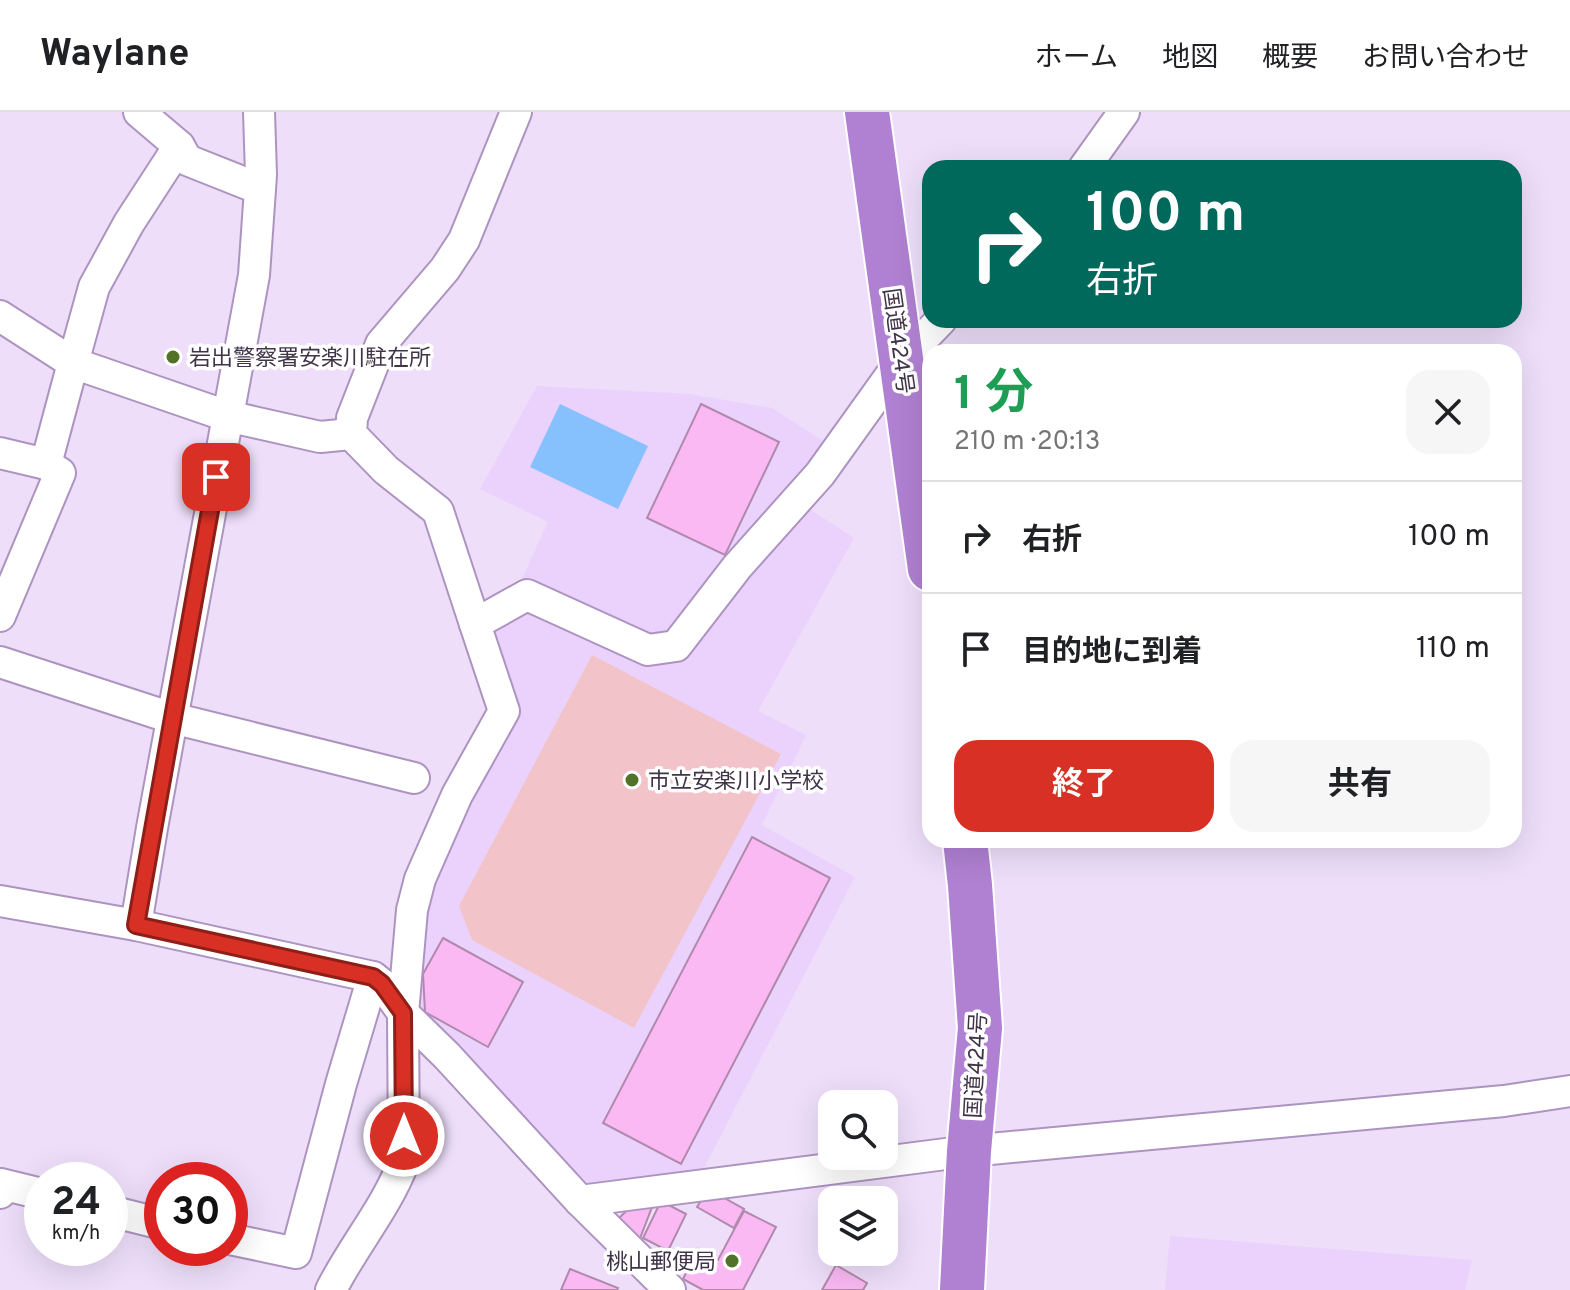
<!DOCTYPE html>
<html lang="ja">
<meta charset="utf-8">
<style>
:root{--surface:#fff;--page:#f6f6f6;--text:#202124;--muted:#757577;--line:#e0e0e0;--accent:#d93025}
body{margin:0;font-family:Overpass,"Noto Sans JP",sans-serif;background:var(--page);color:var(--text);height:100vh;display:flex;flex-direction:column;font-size:30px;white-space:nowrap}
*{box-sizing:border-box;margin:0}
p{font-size:26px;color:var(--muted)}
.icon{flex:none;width:44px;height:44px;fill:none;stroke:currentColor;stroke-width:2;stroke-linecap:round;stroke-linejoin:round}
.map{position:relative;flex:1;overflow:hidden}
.side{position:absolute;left:922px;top:232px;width:600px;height:504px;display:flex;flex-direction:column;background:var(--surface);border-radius:24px;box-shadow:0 8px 32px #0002}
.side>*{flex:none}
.hud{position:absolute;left:922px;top:48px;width:600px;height:168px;border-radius:24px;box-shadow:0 8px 32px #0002;background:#00695c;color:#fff;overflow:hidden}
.buttons{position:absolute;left:818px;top:978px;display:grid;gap:16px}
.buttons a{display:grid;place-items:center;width:80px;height:80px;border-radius:16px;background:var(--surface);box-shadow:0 8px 32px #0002;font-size:40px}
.speed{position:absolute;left:24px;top:1050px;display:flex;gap:16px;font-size:40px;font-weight:700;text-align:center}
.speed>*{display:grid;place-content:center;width:104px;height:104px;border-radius:50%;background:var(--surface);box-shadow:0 8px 32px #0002;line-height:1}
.speed small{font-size:20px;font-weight:400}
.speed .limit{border:12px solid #d22;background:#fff;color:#111}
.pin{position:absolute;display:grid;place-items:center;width:68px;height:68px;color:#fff;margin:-34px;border-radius:16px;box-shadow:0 4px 12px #0006}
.me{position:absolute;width:88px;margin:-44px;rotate:0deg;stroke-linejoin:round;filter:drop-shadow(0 0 6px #0008)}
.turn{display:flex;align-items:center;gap:28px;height:168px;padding:0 32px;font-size:36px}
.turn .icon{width:104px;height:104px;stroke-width:2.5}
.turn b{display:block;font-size:56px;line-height:68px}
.round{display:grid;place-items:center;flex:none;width:84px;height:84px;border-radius:24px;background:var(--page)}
.summary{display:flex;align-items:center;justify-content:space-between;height:136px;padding:0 32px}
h1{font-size:48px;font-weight:700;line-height:60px;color:#1e9e55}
.cta{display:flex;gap:16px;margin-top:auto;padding:16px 32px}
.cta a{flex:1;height:92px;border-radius:24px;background:var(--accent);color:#fff;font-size:32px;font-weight:700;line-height:92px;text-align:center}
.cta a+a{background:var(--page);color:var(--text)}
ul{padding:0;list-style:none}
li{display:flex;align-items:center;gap:24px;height:112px;padding:0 32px;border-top:2px solid var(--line)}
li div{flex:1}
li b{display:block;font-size:30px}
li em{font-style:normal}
header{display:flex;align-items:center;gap:48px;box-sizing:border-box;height:112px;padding:0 40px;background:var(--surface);border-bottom:2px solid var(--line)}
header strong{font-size:38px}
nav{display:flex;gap:44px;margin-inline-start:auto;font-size:28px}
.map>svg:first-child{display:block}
</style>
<header>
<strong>Waylane</strong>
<nav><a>ホーム</a><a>地図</a><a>概要</a><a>お問い合わせ</a></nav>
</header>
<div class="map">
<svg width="1570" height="1178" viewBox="0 0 1570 1178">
<rect width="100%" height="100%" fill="#eedefa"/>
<g fill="#ead2fd">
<path d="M537,274L690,282L772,296L848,345L805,394L854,426L758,599L806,623L762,713L855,765L703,1058L589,1073L419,899L422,789L516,596L478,501L514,484L548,410L480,377Z"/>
<path d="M1170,1124L1472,1148L1465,1178H1165Z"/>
</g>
<path fill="#f2c4ca" d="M592,543L781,642L634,916L472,828L459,794Z"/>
<path fill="#86c1fd" d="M560,292L648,334L618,397L530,355Z"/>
<g fill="#fab9f3" stroke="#b089ac" stroke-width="2">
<path d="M701,292L779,330L725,443L647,406Z"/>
<path d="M752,725L830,766L681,1052L603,1011Z"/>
<path d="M443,826L523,870L488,935L425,900L423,862Z"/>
<path d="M708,1077L744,1097L734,1116L697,1095Z"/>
<path d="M640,1086L652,1095L639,1129L618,1107Z"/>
<path d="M661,1089L686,1102L668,1139L643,1126Z"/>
<path d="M744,1099L776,1115L743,1178H703L683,1167L698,1137L718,1148Z"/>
<path d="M836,1153L867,1171L863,1178H822Z"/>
<path d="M570,1157L618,1176L617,1178H561Z"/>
</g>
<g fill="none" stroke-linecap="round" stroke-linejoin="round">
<g stroke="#ad94c0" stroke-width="34">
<g id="minor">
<path d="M139,0L179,34L187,48L260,77"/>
<path d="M1084,56L1124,0"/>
<path d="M0,204L73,251L94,175L129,111L179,34"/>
<path d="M0,341L46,352L73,251L227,304L320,325L351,322"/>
<path d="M0,504L60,361L46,352"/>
<path d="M475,512L438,399L386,358L351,322L352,306L381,232L445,157L464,128L516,0"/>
<path d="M0,550L172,606L414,666"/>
<path d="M0,789L136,813L373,865L382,872L403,901L447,944L580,1089L670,1178"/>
<path d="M136,813L152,716L254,163L261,63L259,0"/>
<path d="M0,1081L1,1072L42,1082"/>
<path d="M580,1089L969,1039L1504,989L1570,979"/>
<path d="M110,1099L162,1112"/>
<path d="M230,1127L296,1141L341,972L373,865"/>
<path d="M331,1178C353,1134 387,1095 404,1049L403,901L412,798L420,767L457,683L504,599L475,512L527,483L648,538L676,534L737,455L820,362L901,249L941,208"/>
</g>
</g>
<g stroke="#fff" stroke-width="48">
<g id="highway">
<path d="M867,0L930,457"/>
<path d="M962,1178L969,1039L980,916L970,773L965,728"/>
</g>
</g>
<use href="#minor" stroke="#fff" stroke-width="30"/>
<use href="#highway" stroke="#b081d2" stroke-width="44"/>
</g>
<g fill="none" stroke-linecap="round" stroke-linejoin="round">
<g stroke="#8d1f18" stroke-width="20">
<path id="route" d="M216,365L136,813L373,865L382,872L403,901L404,1024"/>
</g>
<use href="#route" stroke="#d93025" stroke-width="14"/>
</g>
<g fill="#517229" stroke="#fff" stroke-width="3">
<circle cx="173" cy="245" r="8"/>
<circle cx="632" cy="668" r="8"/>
<circle cx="732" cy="1149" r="8"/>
</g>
<g text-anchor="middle" stroke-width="7" stroke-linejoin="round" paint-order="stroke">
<g font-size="22" fill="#403548" stroke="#fff">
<text transform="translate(899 229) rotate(82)" y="8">国道424号</text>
<text transform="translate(975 953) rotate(-87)" y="8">国道424号</text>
</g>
<g font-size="22" fill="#403548" stroke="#fff" text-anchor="start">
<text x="189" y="253">岩出警察署安楽川駐在所</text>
<text x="648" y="676">市立安楽川小学校</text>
<text x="716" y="1157" text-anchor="end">桃山郵便局</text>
</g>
</g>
</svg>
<div class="buttons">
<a><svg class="icon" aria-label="search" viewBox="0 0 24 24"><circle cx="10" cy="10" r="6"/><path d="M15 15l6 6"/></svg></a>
<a><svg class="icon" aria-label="layers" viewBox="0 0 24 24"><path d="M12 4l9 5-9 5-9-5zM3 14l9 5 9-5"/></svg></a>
</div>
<div class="speed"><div>24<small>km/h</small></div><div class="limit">30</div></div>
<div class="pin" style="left:216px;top:365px;background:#d93025"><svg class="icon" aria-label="arrive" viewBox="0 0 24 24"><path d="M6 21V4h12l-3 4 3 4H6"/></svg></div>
<svg class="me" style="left:404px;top:1024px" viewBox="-20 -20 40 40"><circle r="17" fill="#d93025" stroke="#fff" stroke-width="3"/><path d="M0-11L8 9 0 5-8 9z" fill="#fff"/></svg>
<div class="hud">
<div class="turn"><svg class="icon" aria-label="right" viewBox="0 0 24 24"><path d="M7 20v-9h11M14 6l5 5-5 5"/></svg><div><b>100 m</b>右折</div></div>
</div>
<section class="side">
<div class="summary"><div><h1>1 分</h1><p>210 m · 20:13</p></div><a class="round"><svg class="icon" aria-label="close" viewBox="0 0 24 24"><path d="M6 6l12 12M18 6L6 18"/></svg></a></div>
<ul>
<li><svg class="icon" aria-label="right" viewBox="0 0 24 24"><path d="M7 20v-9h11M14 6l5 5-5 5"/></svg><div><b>右折</b></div><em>100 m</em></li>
<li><svg class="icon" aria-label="arrive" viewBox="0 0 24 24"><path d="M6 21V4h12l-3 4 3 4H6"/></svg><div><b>目的地に到着</b></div><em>110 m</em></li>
</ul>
<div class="cta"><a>終了</a><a>共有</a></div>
</section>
</div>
